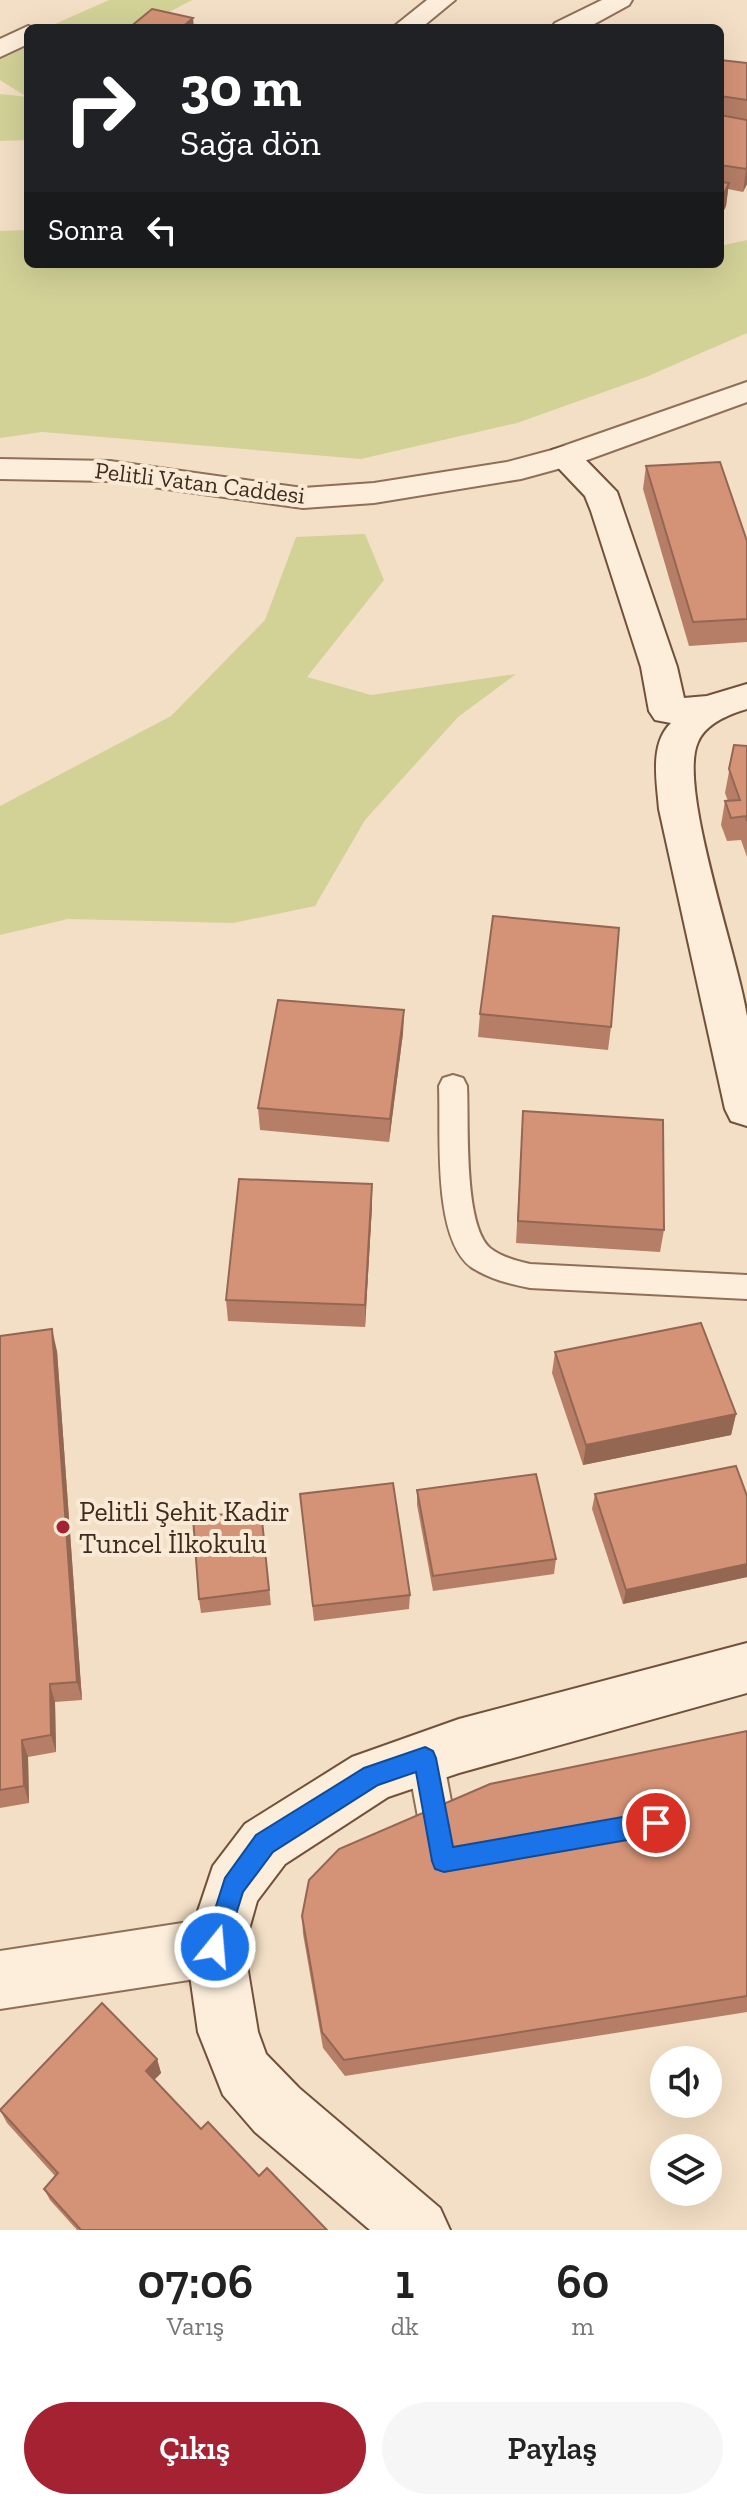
<!DOCTYPE html>
<html lang="tr">
<meta charset="utf-8">
<style>
:root{--surface:#fff;--page:#f6f6f6;--text:#222;--muted:#767676;--accent:#a52233}
body{margin:0;font-family:"Zilla Slab",serif;background:var(--page);color:var(--text);height:100vh;display:flex;flex-direction:column;font-size:30px;white-space:nowrap}
*{box-sizing:border-box;margin:0}
p{font-size:26px;color:var(--muted)}
.icon{flex:none;width:44px;height:44px;fill:none;stroke:currentColor;stroke-width:2;stroke-linecap:round;stroke-linejoin:round}
.map{position:relative;height:2230px;overflow:hidden}
.drawer{display:flex;flex-direction:column;background:var(--surface);flex:1}
.drawer>*{flex:none}
.top-card{position:absolute;left:24px;top:24px;width:700px;height:244px;border-radius:12px;box-shadow:0 8px 32px #0002;background:#202124;color:#fff;overflow:hidden}
.fabs{position:absolute;left:650px;top:2046px;display:grid;gap:16px}
.fabs a{display:grid;place-items:center;width:72px;height:72px;border-radius:50%;background:var(--surface);box-shadow:0 8px 32px #0002;font-size:40px}
.pin{position:absolute;display:grid;place-items:center;width:68px;height:68px;color:#fff;margin:-34px;border:4px solid #fff;border-radius:50%;box-shadow:0 2px 8px #0007}
.me{position:absolute;width:88px;margin:-44px;rotate:17deg;stroke-linejoin:round;filter:drop-shadow(0 0 6px #0008)}
.turn{display:flex;align-items:center;gap:28px;height:168px;padding:0 24px;font-size:36px}
.turn .icon{width:104px;height:104px;stroke-width:2.5}
.turn b{display:block;font-size:56px;line-height:68px}
.then{display:flex;align-items:center;height:76px;padding:0 24px;background:#0003;gap:16px;font-size:30px}
.eta{display:flex;justify-content:space-evenly;align-items:center;height:136px;text-align:center}
.eta b{font-size:48px;font-weight:600;line-height:56px}
.cta{display:flex;gap:16px;margin-top:auto;padding:16px 24px}
.cta a{flex:1;height:92px;border-radius:48px;background:var(--accent);color:#fff;font-size:32px;font-weight:600;line-height:92px;text-align:center}
.cta a+a{background:var(--page);color:var(--text)}
.map>svg:first-child{display:block}
</style>
<div class="map">
<svg width="747" height="2230" viewBox="0 0 747 2230">
<rect width="100%" height="100%" fill="#f3dfc5"/>
<g fill="#d2d297">
<path d="M109,0H192L139,28H46Z"/>
<path d="M28,36V140L0,141V94L27,97L0,80V48Z"/>
<path d="M28,230V264H720V246L747,240V333L646,377L517,423L361,459L42,432L0,438V231Z"/>
<path d="M365,534L384,580L307,677L371,695L516,674L458,717L365,820L315,906L233,923L68,919L0,935V806L171,716L265,620L296,537Z"/>
</g>
<g fill="none" stroke-linecap="round" stroke-linejoin="round">
<g stroke="#906f59" stroke-width="4">
<g id="lane">
<path d="M453,1075L463,1078L467,1086C469,1123 463,1224 490,1248C501,1257 517,1261 530,1264L747,1275V1299L530,1288C510,1284 489,1279 471,1267C432,1238 441,1132 439,1086L443,1078Z"/>
<path d="M425,1741L437,1746L443,1758L459,1844L454,1857L441,1862L428,1857L423,1844L407,1758L413,1746Z"/>
</g>
</g>
<g stroke="#906f59" stroke-width="4">
<g id="street">
<path d="M427,0H455L421,28H392Z"/>
<path d="M602,0H632L629,5L587,28H551L555,23Z"/>
<path d="M28,26L35,28H28V44L0,57V39Z"/>
<path d="M747,382V402L576,464L521,479L374,503L303,508L110,481L0,479V459L110,461L303,488L374,483L507,462L552,450Z"/>
<path d="M215,1918L236,1926L244,1947L236,1968L215,1976L0,2009V1951Z"/>
</g>
</g>
<g stroke="#72503c" stroke-width="4">
<g id="secondary">
<path d="M564,447L576,450L617,492L677,667L684,698L707,696L747,684V709C730,714 706,723 698,742C677,786 739,959 747,1016C747,1051 747,1090 747,1126L731,1121L725,1109L659,809C657,782 649,744 671,723L655,720L649,711L641,667L591,511L585,496L548,457L552,450Z"/>
<path d="M747,1643V1693L459,1773L388,1797L285,1864L257,1901L244,1947L258,2032L266,2054L299,2088L440,2208L450,2230H370L255,2132L223,2095L198,2032L186,1947L213,1866L245,1824L352,1757L459,1719Z"/>
</g>
</g>
<use href="#lane" fill="#fceeda" fill-rule="evenodd"/>
<use href="#street" fill="#fceeda" fill-rule="evenodd"/>
<use href="#secondary" fill="#fceeda" fill-rule="evenodd"/>
</g>
<g fill="#b67e66">
<path d="M720,60L747,63V184L743,192L728,189L726,206L720,218Z"/>
<path d="M646,466L747,541V642L689,646L643,489Z"/>
<path d="M734,745L747,746V857L741,840L727,841L721,825L725,801H728L725,793Z"/>
<path d="M404,1010L403,1033L389,1142L260,1130L258,1108Z"/>
<path d="M480,1014L611,1027L608,1050L478,1037Z"/>
<path d="M523,1111L664,1230L660,1252L516,1243Z"/>
<path d="M372,1206L365,1327L228,1321L226,1300Z"/>
<path d="M0,1336L57,1351L82,1700L55,1702L56,1752L28,1757L29,1803L0,1808Z"/>
<path d="M555,1352L736,1414L731,1435L583,1465L552,1373Z"/>
<path d="M417,1490L556,1559L554,1574L433,1591L417,1505Z"/>
<path d="M300,1494L410,1595L409,1609L314,1621Z"/>
<path d="M595,1494L747,1496V1577L623,1604L592,1509Z"/>
<path d="M261,1510L271,1605L201,1613L199,1599Z"/>
<path d="M747,1731V2012L345,2076L323,2048L303,1934L302,1916Z"/>
<path d="M157,2059L161,2073L154,2080L201,2129L327,2230H77L50,2200L44,2189L55,2176L7,2123L0,2110Z"/>
</g>
<g fill="#946753">
<path d="M193,18L194,28H181Z"/>
<path d="M747,167V184L743,192L746,169Z"/>
<path d="M729,183L726,206L720,218V202Z"/>
<path d="M404,1010L403,1033L389,1142L390,1119Z"/>
<path d="M372,1184V1206L365,1327V1305Z"/>
<path d="M52,1329L57,1351L82,1700L77,1682Z"/>
<path d="M736,1414L731,1435L583,1465L586,1445Z"/>
<path d="M747,1564V1577L623,1604L626,1590Z"/>
<path d="M50,1684L55,1702L56,1752L51,1735Z"/>
<path d="M22,1740L28,1757L29,1803L24,1786Z"/>
<path d="M157,2059L161,2073L150,2084L146,2071Z"/>
</g>
<g fill="#d49377" stroke="#946753" stroke-width="2">
<path d="M152,9L193,18L181,28H129Z"/>
<path d="M720,60L747,63V100L720,96Z"/>
<path d="M720,115L747,120V167L746,169L720,165Z"/>
<path d="M720,182L729,183L720,202Z"/>
<path d="M720,462L747,541V619L693,622L646,466Z"/>
<path d="M734,745L747,746V821L746,816L731,818L725,801L740,800L729,769Z"/>
<path d="M493,916L619,928L611,1027L480,1014Z"/>
<path d="M278,1000L404,1010L390,1119L258,1108Z"/>
<path d="M523,1111L663,1120L664,1230L518,1221Z"/>
<path d="M239,1179L372,1184L365,1305L226,1300Z"/>
<path d="M701,1323L736,1414L586,1445L555,1352Z"/>
<path d="M52,1329L77,1682L50,1684L51,1735L22,1740L24,1786L0,1790V1336Z"/>
<path d="M736,1466L747,1496V1564L626,1590L595,1494Z"/>
<path d="M536,1474L556,1559L433,1576L417,1490Z"/>
<path d="M393,1483L410,1595L313,1606L300,1494Z"/>
<path d="M261,1510L269,1590L199,1599L193,1518Z"/>
<path d="M747,1731V1996L344,2060L322,2032L302,1916L309,1880L339,1849L490,1784Z"/>
<path d="M102,2003L157,2059L146,2071L201,2129L208,2122L259,2176L267,2168L327,2230H81L44,2189L58,2173L0,2110Z"/>
</g>
<path fill="#1a73e8" stroke="#114b97" stroke-width="2" d="M425,1747L433,1751L436,1758L453,1847L656,1811L664,1815L668,1823L664,1831L656,1835L444,1872L435,1869L432,1861L416,1772L378,1785L273,1852L243,1892L223,1956L215,1959L206,1956L203,1947L225,1878L256,1835L364,1768Z"/>
<circle fill="#a52233" stroke="#f9ead6" stroke-width="3" cx="63" cy="1527" r="8"/>
<g text-anchor="middle" stroke-width="8" stroke-linejoin="round" paint-order="stroke">
<g font-size="24" fill="#3f2a1e" stroke="#f9ead6">
<text transform="translate(200 483) rotate(7)" y="8">Pelitli Vatan Caddesi</text>
</g>
<g font-size="28" fill="#3f2a1e" stroke="#f9ead6" text-anchor="start">
<text x="79" y="1521">Pelitli Şehit Kadir<tspan x="79" dy="32">Tuncel İlkokulu</tspan></text>
</g>
</g>
</svg>
<div class="fabs">
<a><svg class="icon" aria-label="sound" viewBox="0 0 24 24"><path d="M4 9h4l5-4v14l-5-4H4zM17 9q2 3 0 6"/></svg></a>
<a><svg class="icon" aria-label="layers" viewBox="0 0 24 24"><path d="M12 4l9 5-9 5-9-5zM3 14l9 5 9-5"/></svg></a>
</div>
<div class="pin" style="left:656px;top:1823px;background:#d93025"><svg class="icon" aria-label="arrive" viewBox="0 0 24 24"><path d="M6 21V4h12l-3 4 3 4H6"/></svg></div>
<svg class="me" style="left:215px;top:1947px" viewBox="-20 -20 40 40"><circle r="17" fill="#1a73e8" stroke="#fff" stroke-width="3"/><path d="M0-11L8 9 0 5-8 9z" fill="#fff"/></svg>
<div class="top-card">
<div class="turn"><svg class="icon" aria-label="right" viewBox="0 0 24 24"><path d="M7 20v-9h11M14 6l5 5-5 5"/></svg><div><b>30 m</b>Sağa dön</div></div>
<div class="then">Sonra<svg class="icon" aria-label="left" viewBox="0 0 24 24"><path d="M17 20v-9H6M10 6l-5 5 5 5"/></svg></div>
</div>
</div>
<section class="drawer">
<div class="eta">
<div><b>07:06</b><p>Varış</p></div>
<div><b>1</b><p>dk</p></div>
<div><b>60</b><p>m</p></div>
</div>
<div class="cta"><a>Çıkış</a><a>Paylaş</a></div>
</section>
